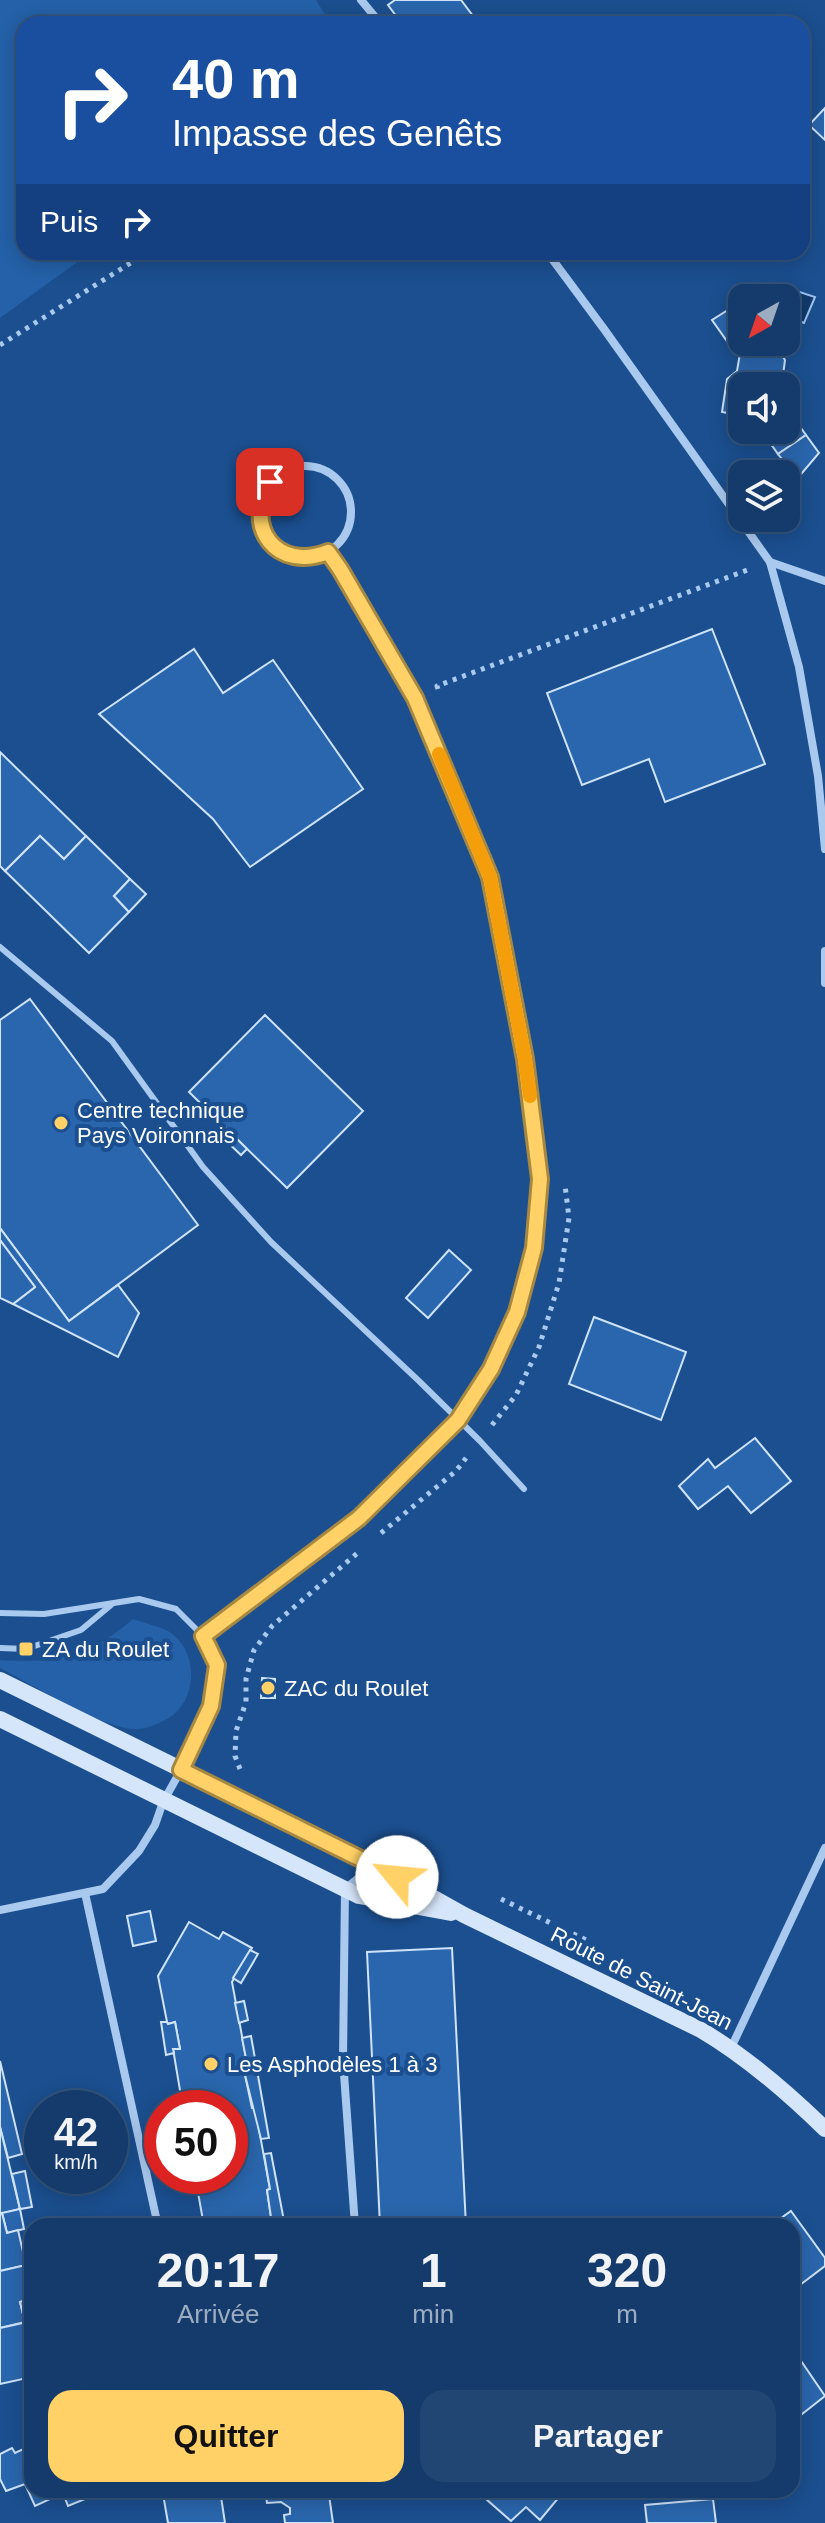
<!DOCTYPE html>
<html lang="fr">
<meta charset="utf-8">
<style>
:root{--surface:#143b6b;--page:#214673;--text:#f1f3f6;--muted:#9dadc1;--line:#33557e;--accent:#ffd166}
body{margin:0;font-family:Helvetica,sans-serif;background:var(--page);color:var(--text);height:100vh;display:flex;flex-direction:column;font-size:30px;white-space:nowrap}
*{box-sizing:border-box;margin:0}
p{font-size:26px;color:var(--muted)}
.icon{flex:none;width:44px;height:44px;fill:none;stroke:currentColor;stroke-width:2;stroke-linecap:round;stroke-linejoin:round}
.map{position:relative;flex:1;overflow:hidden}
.panel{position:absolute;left:24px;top:2218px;width:776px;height:280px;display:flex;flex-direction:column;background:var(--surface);border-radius:24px;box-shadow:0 4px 20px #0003,0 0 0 2px var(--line)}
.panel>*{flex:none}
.banner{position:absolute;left:16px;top:16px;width:794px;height:244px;border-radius:24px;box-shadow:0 4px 20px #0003,0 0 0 2px var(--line);background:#1a4fa0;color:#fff;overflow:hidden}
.needle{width:52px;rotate:220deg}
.fabs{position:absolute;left:728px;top:284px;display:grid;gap:16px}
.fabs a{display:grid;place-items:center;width:72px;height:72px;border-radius:16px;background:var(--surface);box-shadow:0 4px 20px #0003,0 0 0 2px var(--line);font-size:40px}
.speed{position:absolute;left:24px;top:2090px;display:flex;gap:16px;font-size:40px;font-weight:700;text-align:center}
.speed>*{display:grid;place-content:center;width:104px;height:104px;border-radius:50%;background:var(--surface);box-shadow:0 4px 20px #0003,0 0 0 2px var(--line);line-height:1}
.speed small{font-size:20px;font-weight:400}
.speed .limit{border:12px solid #d22;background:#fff;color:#111}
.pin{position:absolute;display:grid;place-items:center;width:68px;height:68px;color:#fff;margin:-34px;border-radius:16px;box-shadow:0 4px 12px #0006}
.me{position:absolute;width:88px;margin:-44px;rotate:298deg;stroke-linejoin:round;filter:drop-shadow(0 0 6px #0008)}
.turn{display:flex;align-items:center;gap:28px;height:168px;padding:0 24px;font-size:36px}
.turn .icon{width:104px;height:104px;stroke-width:2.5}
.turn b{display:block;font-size:56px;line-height:68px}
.then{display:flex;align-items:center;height:76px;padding:0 24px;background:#0003;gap:16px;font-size:30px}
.eta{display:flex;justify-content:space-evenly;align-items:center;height:136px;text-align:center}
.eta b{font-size:48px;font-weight:800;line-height:56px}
.cta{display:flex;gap:16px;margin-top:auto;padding:16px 24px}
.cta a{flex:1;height:92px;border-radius:24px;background:var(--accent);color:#111;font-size:32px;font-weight:800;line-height:92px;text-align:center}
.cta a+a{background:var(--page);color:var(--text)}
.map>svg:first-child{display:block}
</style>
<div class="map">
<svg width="825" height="2523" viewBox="0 0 825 2523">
<rect width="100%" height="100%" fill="#1b4f8f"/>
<g fill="#2461a8">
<path d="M0,0H316L331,24H24V252H91L0,318Z"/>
<path d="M133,1619C144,1623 158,1626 168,1631C197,1648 199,1695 173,1715C164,1722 149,1728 139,1729C109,1733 30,1683 0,1668V1660C56,1664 90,1656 133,1619Z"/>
</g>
<path fill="#123a6d" stroke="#9cc4f0" stroke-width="2" d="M763,283L772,287L775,284L815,297L804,323L786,316V298H757Z"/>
<g fill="#2a66ad" stroke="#cfe3fa" stroke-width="2">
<path d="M395,0H461L479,24H402L388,5Z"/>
<path d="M825,108V140L809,125Z"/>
<path d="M731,308L742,325V335L729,344L712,320Z"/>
<path d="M742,342H777L776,346L785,360L782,383L777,386H742V416L722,412L727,379L737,371Z"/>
<path d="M786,407L806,435L778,454L761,430H786Z"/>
<path d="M806,435L819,453L797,479L778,454Z"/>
<path d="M712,629L765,764L665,802L649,759L582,785L547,693Z"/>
<path d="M194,649L223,693L273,660L363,789L250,867L213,819L99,714Z"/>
<path d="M0,752L86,836L64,859L40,836L5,871L0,866Z"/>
<path d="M40,836L64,859L86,836L130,879L114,896L129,912L89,953L5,871Z"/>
<path d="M130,879L146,894L129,912L114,896Z"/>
<path d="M30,999L198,1225L69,1321L0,1228V1020Z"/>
<path d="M265,1015L363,1111L287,1188L189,1092Z"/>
<path d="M230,1132L247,1149L241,1155L224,1139Z"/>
<path d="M0,1228L69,1321L118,1285L139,1313L118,1357L13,1304L35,1287L0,1240Z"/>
<path d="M0,1240L35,1287L13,1304L0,1298Z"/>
<path d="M449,1250L471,1270L428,1318L406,1298Z"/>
<path d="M594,1317L686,1352L661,1420L569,1384Z"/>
<path d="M755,1438L791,1481L751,1513L728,1486L698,1509L679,1486L708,1459L715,1468Z"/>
<path d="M262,1678L275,1679V1698H261Z"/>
<path d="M150,1911L156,1941L133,1946L127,1916Z"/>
<path d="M189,1922L219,1939L223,1932L252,1948L232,1982L249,2074L245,2075L252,2108H255L270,2189L267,2190L272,2224L276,2223V2226H204L195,2176H230V2108H183L173,2049H180L175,2022L168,2024L167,2022L158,1976Z"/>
<path d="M452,1948L466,2226H380L367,1952Z"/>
<path d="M250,1950L258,1954L241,1983L233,1978Z"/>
<path d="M244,2001L248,2020L239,2023L235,2003Z"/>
<path d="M161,2022H167L168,2024L175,2022L180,2049H173L174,2053L166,2055Z"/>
<path d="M251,2036L269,2138L261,2139L245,2075L249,2074L242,2038Z"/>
<path d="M0,2061L22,2154L8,2158L0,2127Z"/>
<path d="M0,2127L20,2209L0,2214Z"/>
<path d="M271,2153L285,2226L272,2224L267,2190L270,2189L264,2154Z"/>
<path d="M25,2171L32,2207L20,2209L12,2174Z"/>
<path d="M20,2209L24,2229L7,2233L2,2213Z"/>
<path d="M791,2211L825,2258V2266L792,2291V2226H770Z"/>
<path d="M2,2213L7,2233L18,2230L26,2265L0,2271V2214Z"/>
<path d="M26,2265L32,2299L20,2302L25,2322L0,2328V2271Z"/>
<path d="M32,2299V2321L25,2322L20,2302Z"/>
<path d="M32,2321V2377L0,2384V2328Z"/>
<path d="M797,2355L825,2396L792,2422V2357Z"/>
<path d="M32,2445V2490H80L85,2499L68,2506L63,2493L35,2506L25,2484L6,2491L0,2479V2454L12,2448L15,2453Z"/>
<path d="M183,2490H220L225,2523H168L163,2494Z"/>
<path d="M265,2490H336L337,2494L329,2495L333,2523H285L284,2515L290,2514V2508L281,2502L267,2503Z"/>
<path d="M493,2490H565L540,2520L526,2507L511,2521L486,2499Z"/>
<path d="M713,2499L716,2523H647L645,2505Z"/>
</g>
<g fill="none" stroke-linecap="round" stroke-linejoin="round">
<g stroke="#a9c9ee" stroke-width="5" stroke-dasharray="4 6" stroke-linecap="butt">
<path d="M0,345L148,252"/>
<path d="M438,689L437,686L750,569"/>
<path d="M492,1425L516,1395L539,1347L559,1283L569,1218L565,1185"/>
<path d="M381,1533L456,1471L466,1458"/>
<path d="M240,1769L235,1756L236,1731L246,1702V1679L254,1650L272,1626L361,1550"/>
<path d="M501,1899L586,1940"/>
</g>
<g stroke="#a9c9ee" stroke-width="6">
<path d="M0,947L112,1041L203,1167L271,1242L419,1381L480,1441L524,1489"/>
<path d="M0,1613L44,1614L139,1599L176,1609L203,1636"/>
<path d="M0,1648L26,1649L81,1630L111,1605"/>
</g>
<g stroke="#a9c9ee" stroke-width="8">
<path d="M361,0L381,24"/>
<path d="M547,252L604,329L770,562L799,667L818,776L825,849"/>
<circle cx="305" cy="512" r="46"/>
<path d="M770,562L825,581"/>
<path d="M825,951V983"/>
<path d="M85,1893L158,2226"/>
<path d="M0,1910L103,1889L139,1851L155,1825L163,1802L181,1770L211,1706L217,1665L203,1636L359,1518L458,1420L491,1369L517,1312L534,1248L540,1179L525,1059L490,877L415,698L328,552"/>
<path d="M731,2048L825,1848"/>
<path d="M355,2226L343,2060L345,1889L374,1865"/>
</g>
<g stroke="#d6e6fa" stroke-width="16">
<path d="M0,1680L375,1865L464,1915L701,2030C747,2057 787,2092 825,2129"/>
<path d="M0,1719L359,1896L451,1913"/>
</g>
</g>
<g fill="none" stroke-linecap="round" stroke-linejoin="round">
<g stroke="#a68842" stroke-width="20">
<path id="route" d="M270,482C243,528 277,572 328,552L340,569L415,698L490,877L525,1059L540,1179L534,1248L517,1312L491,1369L458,1420L359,1518L203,1636L217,1665L211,1706L181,1770L397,1877"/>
</g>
<use href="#route" stroke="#ffd166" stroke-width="14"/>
<path stroke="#f59e0b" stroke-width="14" d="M439,754L490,877L525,1059L530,1096"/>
</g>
<g fill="#ffd166" stroke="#1b4f8f" stroke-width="3">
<circle cx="61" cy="1123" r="8"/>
<rect x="18" y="1641" width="16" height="16" rx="4"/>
<circle cx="268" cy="1688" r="8"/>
<circle cx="211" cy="2064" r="8"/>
</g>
<g text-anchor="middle" stroke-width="8" stroke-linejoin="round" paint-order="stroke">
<g font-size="22" fill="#fff" stroke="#1b4f8f" text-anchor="start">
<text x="77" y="1118">Centre technique<tspan x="77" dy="25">Pays Voironnais</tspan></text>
<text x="42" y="1657">ZA du Roulet</text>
<text x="284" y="1696">ZAC du Roulet</text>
<text x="227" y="2072">Les Asphodèles 1 à 3</text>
</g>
<g font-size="22" fill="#fff" stroke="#1b4f8f">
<text transform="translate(642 1978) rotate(27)" y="8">Route de Saint-Jean</text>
</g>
</g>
</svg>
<div class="fabs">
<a><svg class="needle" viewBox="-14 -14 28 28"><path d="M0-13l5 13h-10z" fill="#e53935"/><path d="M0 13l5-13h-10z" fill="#9dadc1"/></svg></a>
<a><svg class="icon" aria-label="sound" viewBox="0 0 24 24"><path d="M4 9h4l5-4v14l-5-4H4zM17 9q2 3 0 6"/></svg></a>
<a><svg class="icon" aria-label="layers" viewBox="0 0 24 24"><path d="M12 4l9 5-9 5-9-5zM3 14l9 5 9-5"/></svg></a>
</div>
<div class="speed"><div>42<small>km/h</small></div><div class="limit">50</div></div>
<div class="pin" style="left:270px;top:482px;background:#d93025"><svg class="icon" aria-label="arrive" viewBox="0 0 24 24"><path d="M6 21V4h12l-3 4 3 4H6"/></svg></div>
<svg class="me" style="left:397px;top:1877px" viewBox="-20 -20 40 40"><circle r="19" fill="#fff"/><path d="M0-13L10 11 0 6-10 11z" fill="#ffd166"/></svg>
<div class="banner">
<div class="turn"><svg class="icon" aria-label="right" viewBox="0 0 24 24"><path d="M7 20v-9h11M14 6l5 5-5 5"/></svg><div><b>40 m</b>Impasse des Genêts</div></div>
<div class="then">Puis<svg class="icon" aria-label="right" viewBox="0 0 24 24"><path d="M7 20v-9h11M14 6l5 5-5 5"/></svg></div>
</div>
<section class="panel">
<div class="eta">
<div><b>20:17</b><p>Arrivée</p></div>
<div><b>1</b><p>min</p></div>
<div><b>320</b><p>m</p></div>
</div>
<div class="cta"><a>Quitter</a><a>Partager</a></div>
</section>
</div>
